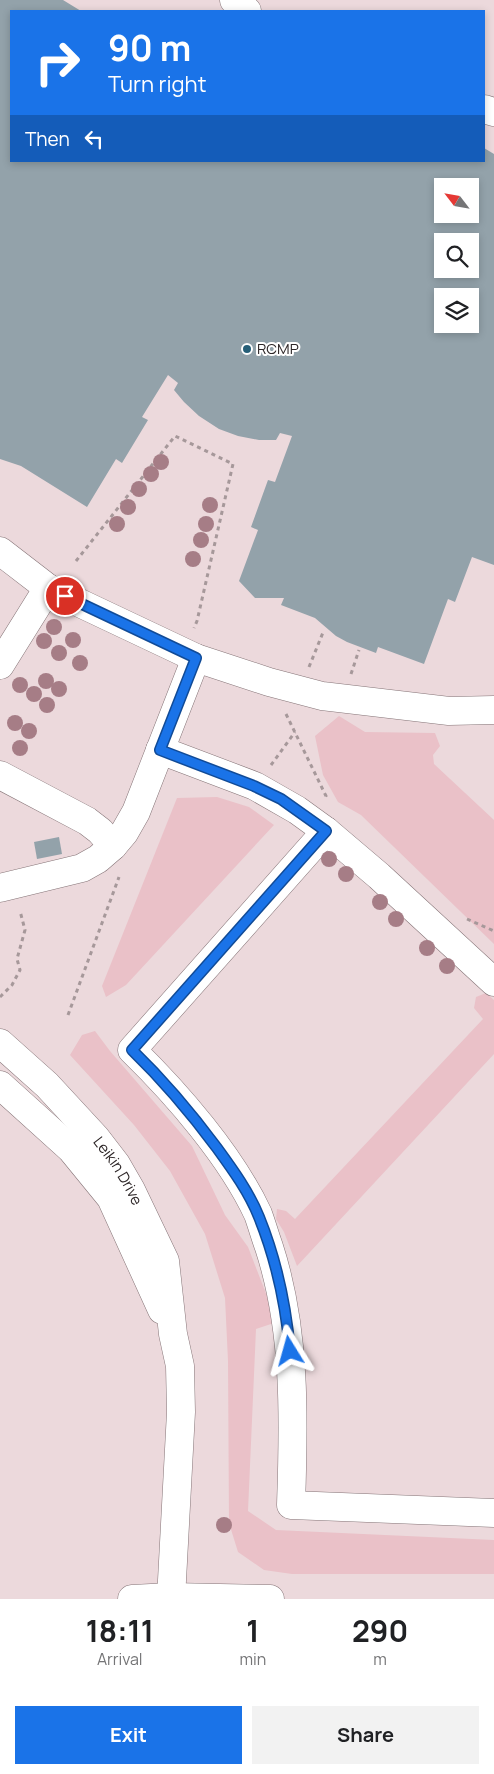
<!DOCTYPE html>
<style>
:root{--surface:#fff;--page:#f2f2f2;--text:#202124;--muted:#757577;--accent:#1a73e8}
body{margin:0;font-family:Manrope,sans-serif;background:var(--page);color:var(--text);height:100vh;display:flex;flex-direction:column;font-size:19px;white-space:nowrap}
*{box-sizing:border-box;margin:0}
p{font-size:16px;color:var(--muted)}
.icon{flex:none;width:28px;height:28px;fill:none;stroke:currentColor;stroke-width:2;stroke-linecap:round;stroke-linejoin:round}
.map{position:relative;height:1599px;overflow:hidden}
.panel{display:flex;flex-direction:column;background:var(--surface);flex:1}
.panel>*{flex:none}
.banner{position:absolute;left:10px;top:10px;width:475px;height:152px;border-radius:0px;box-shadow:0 2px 8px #0003;background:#1a73e8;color:#fff;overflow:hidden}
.needle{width:32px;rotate:301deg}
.fabs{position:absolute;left:434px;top:178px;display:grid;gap:10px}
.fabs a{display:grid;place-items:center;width:45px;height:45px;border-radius:0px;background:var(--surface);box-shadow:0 2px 8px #0003;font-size:25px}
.pin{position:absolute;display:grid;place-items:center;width:42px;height:42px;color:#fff;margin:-21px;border:2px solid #fff;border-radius:50%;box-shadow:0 1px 5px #0007}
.me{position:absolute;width:55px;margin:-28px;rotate:352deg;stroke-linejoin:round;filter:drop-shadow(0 0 4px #0008)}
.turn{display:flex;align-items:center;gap:18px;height:105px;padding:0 15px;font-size:22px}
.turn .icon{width:65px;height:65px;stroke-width:2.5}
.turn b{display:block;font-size:35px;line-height:42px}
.then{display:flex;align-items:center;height:48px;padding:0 15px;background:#0003;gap:10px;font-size:19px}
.eta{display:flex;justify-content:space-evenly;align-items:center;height:85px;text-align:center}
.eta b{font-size:30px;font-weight:700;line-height:35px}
.primary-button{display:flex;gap:10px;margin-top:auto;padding:10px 15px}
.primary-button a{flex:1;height:58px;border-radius:0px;background:var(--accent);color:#fff;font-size:20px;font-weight:700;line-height:58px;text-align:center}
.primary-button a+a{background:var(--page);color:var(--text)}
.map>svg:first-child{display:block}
</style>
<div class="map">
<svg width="494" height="1599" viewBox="0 0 494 1599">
<rect width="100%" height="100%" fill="#ecd9dc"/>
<g fill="#eac1c8">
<path d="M339,716L365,732L435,733L440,746L433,755L434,764L494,820V944L361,815L338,802L323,775L315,736Z"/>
<path d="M217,797L249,807L274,825L126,985L106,997L102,986L177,798Z"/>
<path d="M486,993L494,1000V1054L297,1266L284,1232L276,1219L277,1209L286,1211L295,1219L483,1019L474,1008L476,997Z"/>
<path d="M95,1031L110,1051L192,1146L225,1215L248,1247L277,1322L256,1329L248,1511L276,1530L494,1540V1574H292L264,1570L238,1552L229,1523L228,1361L225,1298L205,1234L170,1171L134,1125L70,1055L82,1035Z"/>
</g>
<g fill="#93a2aa" fill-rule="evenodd">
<path d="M0,0H63L81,11H11V161H484V148L494,154V565L472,557L455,602L448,599L424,664L378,647L376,653L347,642L336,636L315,618L281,605L284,598H255L239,581L258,530L251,527L268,480L275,482L292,436L280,433L276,440H259L238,436L219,429L199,416L184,402L174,390L178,383L168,375L142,417L148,420L122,463L116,459L87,507L21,466L0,459ZM442,186H470V214H442ZM442,241H470V269H442ZM442,296H470V324H442Z"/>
<path d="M59,837L62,854L37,859L34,842Z"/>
</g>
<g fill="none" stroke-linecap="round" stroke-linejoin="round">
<g stroke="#857477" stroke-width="29">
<g id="minor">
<path d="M234,0L247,11"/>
<path d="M484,109L494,112"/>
<path d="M0,551L48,588L196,658L269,682L322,696L449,711L494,710"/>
<path d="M0,665L48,588"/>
<path d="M160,750L255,786L297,810L326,831L379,876L494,982"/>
<path d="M0,775L87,821L100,831L113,846"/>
<path d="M326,831L132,1050C177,1094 231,1156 258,1214C262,1225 265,1236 269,1247C296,1330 294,1419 291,1505L494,1513"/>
<path d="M0,888L82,868L98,859L113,846L124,833L136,812L196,658"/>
<path id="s1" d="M0,1043L47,1085L96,1138L116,1164L131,1190L165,1261L173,1334L180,1366L181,1412L171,1599"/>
<path d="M0,1085L71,1149L111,1198L162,1310"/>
<path d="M132,1599L171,1597L270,1599"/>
</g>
</g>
<g stroke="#a6989a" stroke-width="3" stroke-dasharray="4 4" stroke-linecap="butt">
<path d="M76,561L175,436L233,464L197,621L194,628"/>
<path d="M309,667L324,630"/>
<path d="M351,674L359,650"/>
<path d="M286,714L326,796L325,798"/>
<path d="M271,765L295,732"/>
<path d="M467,919L494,931"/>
<path d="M0,997L12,985L20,970L17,959L25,930L20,911"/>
<path d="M68,1015L119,877"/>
</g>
<use href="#minor" stroke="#fff" stroke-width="28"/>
</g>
<g fill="#a67d86">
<circle cx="161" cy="462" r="8"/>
<circle cx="151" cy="474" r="8"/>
<circle cx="139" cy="489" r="8"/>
<circle cx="210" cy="505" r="8"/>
<circle cx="128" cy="507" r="8"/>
<circle cx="117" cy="524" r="8"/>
<circle cx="206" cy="524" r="8"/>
<circle cx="201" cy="540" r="8"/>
<circle cx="193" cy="559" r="8"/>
<circle cx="54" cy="627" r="8"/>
<circle cx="73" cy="640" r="8"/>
<circle cx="44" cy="641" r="8"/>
<circle cx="59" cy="653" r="8"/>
<circle cx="80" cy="663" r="8"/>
<circle cx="46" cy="681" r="8"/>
<circle cx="20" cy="685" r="8"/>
<circle cx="59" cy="689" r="8"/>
<circle cx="34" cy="694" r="8"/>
<circle cx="47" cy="705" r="8"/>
<circle cx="15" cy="723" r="8"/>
<circle cx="29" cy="731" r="8"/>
<circle cx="20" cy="748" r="8"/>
<circle cx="329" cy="859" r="8"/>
<circle cx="346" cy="874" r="8"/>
<circle cx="380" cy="902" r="8"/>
<circle cx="396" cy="919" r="8"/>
<circle cx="427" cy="948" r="8"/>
<circle cx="447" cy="966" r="8"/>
<circle cx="224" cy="1525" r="8"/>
</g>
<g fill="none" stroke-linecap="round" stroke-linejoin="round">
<g stroke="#114b97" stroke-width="12">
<path id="route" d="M65,596L196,658L160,750L254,786L281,799L326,831L132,1050C163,1080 191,1113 217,1148C233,1170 249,1192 259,1217C276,1259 286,1306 290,1351"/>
</g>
<use href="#route" stroke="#1a73e8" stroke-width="9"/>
</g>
<circle fill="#265f78" stroke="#fff" stroke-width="2" cx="247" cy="349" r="5"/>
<g text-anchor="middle" stroke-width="4" stroke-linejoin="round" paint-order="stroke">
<g font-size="15" fill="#2d2627" stroke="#fff" text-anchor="start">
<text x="257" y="354">RCMP</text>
</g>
<g font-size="15" fill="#2d2627" stroke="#fff">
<text dy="5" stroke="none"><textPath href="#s1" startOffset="175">Leikin Drive</textPath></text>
</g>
</g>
</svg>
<div class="fabs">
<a><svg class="needle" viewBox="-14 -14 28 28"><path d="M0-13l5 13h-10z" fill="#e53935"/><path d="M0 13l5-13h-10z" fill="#757577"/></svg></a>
<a><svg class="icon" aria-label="search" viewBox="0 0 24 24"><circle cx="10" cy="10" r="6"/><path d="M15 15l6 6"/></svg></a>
<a><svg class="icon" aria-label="layers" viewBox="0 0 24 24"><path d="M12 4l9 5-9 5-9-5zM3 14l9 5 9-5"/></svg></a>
</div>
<div class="pin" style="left:65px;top:596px;background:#d93025"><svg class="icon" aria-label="arrive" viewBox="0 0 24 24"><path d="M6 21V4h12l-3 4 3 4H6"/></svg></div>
<svg class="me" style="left:290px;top:1351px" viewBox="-20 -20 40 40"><path d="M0-17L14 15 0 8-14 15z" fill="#1a73e8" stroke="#fff" stroke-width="4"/></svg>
<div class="banner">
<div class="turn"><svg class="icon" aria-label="right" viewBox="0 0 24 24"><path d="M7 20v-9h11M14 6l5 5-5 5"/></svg><div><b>90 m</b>Turn right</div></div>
<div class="then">Then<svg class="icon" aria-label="left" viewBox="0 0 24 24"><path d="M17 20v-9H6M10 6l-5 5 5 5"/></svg></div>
</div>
</div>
<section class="panel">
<div class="eta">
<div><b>18:11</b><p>Arrival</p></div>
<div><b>1</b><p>min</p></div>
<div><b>290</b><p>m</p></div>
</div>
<div class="primary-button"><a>Exit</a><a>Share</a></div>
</section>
